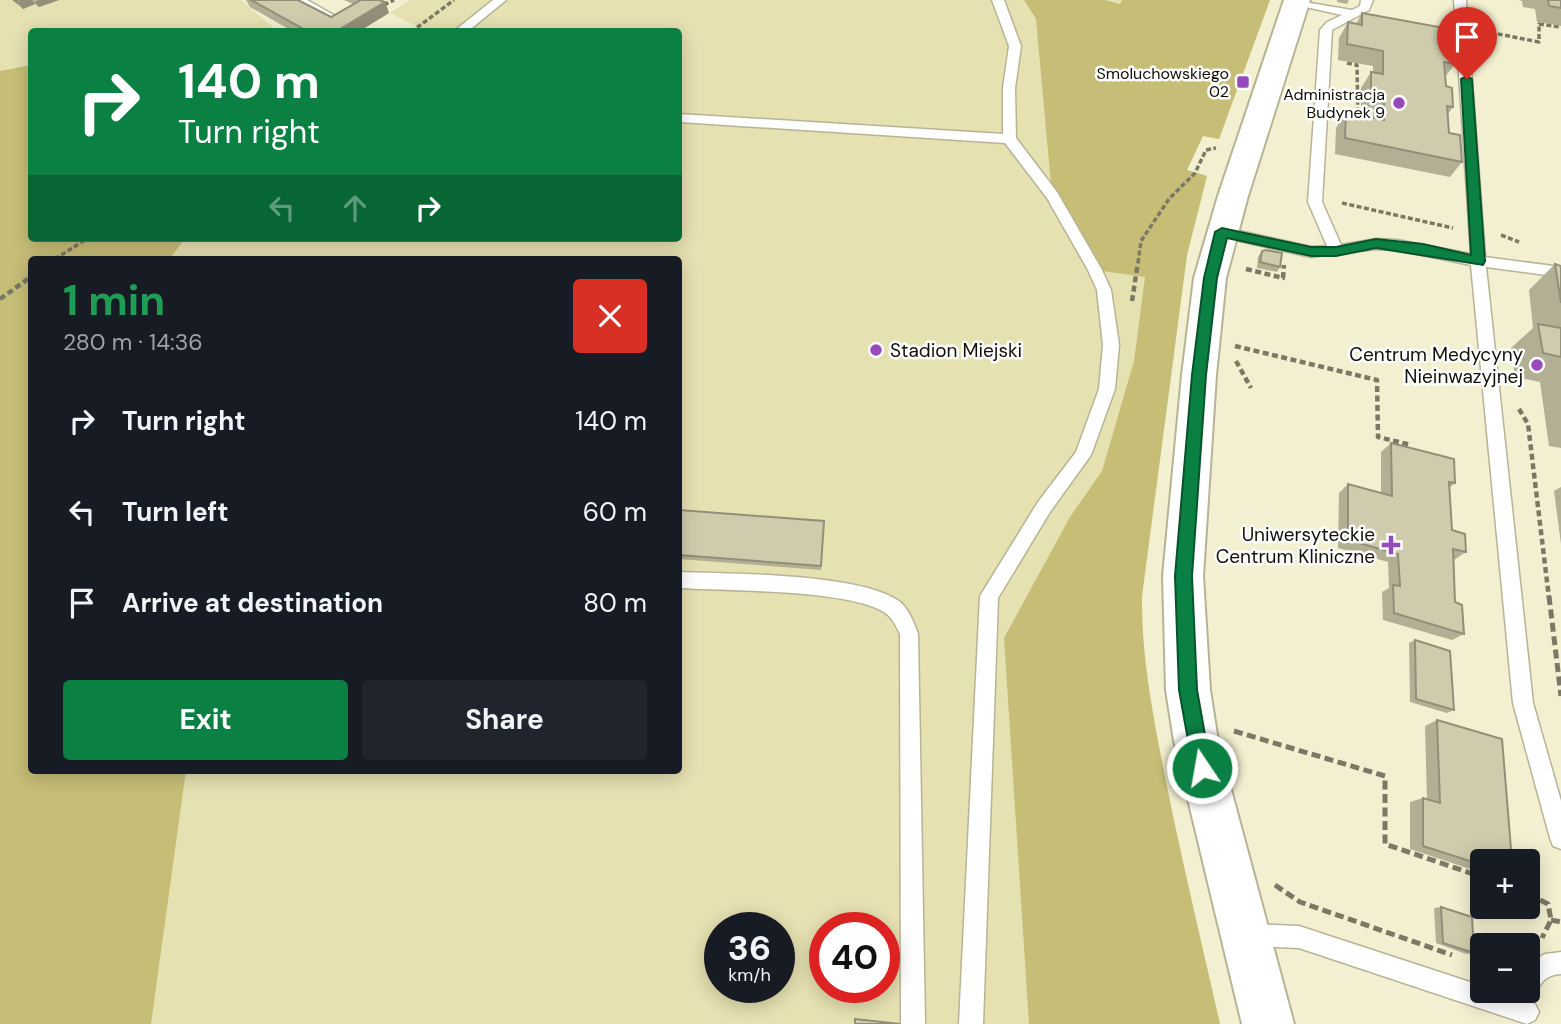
<!DOCTYPE html>
<meta charset="utf-8">
<style>
:root{--surface:#171b24;--page:#20242c;--text:#f1f3f6;--muted:#9ea1a6;--accent:#0b8043}
body{margin:0;font-family:"DM Sans",sans-serif;background:var(--page);color:var(--text);height:100vh;display:flex;flex-direction:column;font-size:26px;white-space:nowrap}
*{box-sizing:border-box;margin:0}
p{font-size:23px;color:var(--muted)}
.icon{flex:none;width:38px;height:38px;fill:none;stroke:currentColor;stroke-width:2;stroke-linecap:round;stroke-linejoin:round}
.map{position:relative;flex:1;overflow:hidden}
.details{position:absolute;left:28px;top:256px;width:654px;height:518px;display:flex;flex-direction:column;background:var(--surface);border-radius:7px;box-shadow:0 4px 18px #0003}
.details>*{flex:none}
.banner{position:absolute;left:28px;top:28px;width:654px;height:214px;border-radius:7px;box-shadow:0 4px 18px #0003;background:#0b8043;color:#fff;overflow:hidden}
.fabs{position:absolute;left:1470px;top:849px;display:grid;gap:14px}
.fabs a{display:grid;place-items:center;width:70px;height:70px;border-radius:7px;background:var(--surface);box-shadow:0 4px 18px #0003;font-size:35px}
.speed{position:absolute;left:704px;top:912px;display:flex;gap:14px;font-size:35px;font-weight:700;text-align:center}
.speed>*{display:grid;place-content:center;width:91px;height:91px;border-radius:50%;background:var(--surface);box-shadow:0 4px 18px #0003;line-height:1}
.speed small{font-size:18px;font-weight:400}
.speed .limit{border:10px solid #d22;background:#fff;color:#111}
.pin{position:absolute;display:grid;place-items:center;width:60px;height:60px;color:#fff;margin:-72px -30px;border-radius:50% 50% 50% 0;rotate:-45deg;box-shadow:0 0 7px #0007}
.pin .icon{rotate:45deg}
.me{position:absolute;width:77px;margin:-38px;rotate:348deg;stroke-linejoin:round;filter:drop-shadow(0 0 5px #0008)}
.turn{display:flex;align-items:center;gap:24px;height:147px;padding:0 35px;font-size:32px}
.turn .icon{width:91px;height:91px;stroke-width:2.5}
.turn b{display:block;font-size:49px;line-height:60px}
.lanes{display:flex;align-items:center;height:66px;padding:0 35px;background:#0003;justify-content:center;gap:35px;direction:ltr}
.lanes .off{opacity:.35}
.round{display:grid;place-items:center;flex:none;width:74px;height:74px;border-radius:7px;background:var(--page)}
.summary{display:flex;align-items:center;justify-content:space-between;height:119px;padding:0 35px}
h1{font-size:42px;font-weight:700;line-height:52px;color:#1e9e55}
.action{display:flex;gap:14px;margin-top:auto;padding:14px 35px}
.action a{flex:1;height:80px;border-radius:7px;background:var(--accent);color:#fff;font-size:28px;font-weight:700;line-height:80px;text-align:center}
.action a+a{background:var(--page);color:var(--text)}
ul{padding:0;list-style:none}
li{display:flex;align-items:center;gap:21px;height:91px;padding:0 35px}
li div{flex:1}
li b{display:block;font-size:26px}
li em{font-style:normal}
.map>svg:first-child{display:block}
</style>
<div class="map">
<svg width="1561" height="1024" viewBox="0 0 1561 1024">
<rect width="100%" height="100%" fill="#f3f0d1"/>
<g fill="#e6e1b1" fill-rule="evenodd">
<path d="M0,0H241L278,31L32,32L31,65L0,71Z"/>
<path d="M410,0H1270L1219,139L1203,136L1187,170L1207,176L1187,255L1142,596C1141,655 1153,715 1164,772C1181,857 1201,940 1220,1024H0V332L32,770H679V259H88L115,238H679V32L419,31L422,29L390,13ZM719,928H779V987H719ZM824,928H884V987H824Z"/>
</g>
<g fill="#c6be76">
<path d="M1024,0H1105L1120,4L1122,0H1270L1219,139L1203,136L1187,170L1207,176L1187,255L1142,596C1141,655 1153,715 1164,772C1181,857 1201,940 1220,1024H1029L1004,638L1070,517L1102,471L1134,361L1145,277L1095,270L1052,195L1036,19Z"/>
<path d="M31,65L32,238H185L170,259H32V770H186L151,1024H0V71Z"/>
</g>
<g fill="none" stroke-linecap="round" stroke-linejoin="round">
<g stroke="#b7b496" stroke-width="3">
<g id="service">
<path d="M292,0H307L339,18L329,20Z"/>
<path d="M493,0H506L467,32H453Z"/>
<path d="M992,0H1004L1021,46L1015,88L1016,138L1057,192L1102,270L1111,290L1119,345L1115,389L1091,455L1050,512L998,598L983,1024H959L980,596L1038,502L1076,452L1099,389L1103,345L1097,290L1088,270L1047,198L1005,143L679,122V114L1003,134V88L1009,46Z"/>
<path d="M1292,0L1352,10L1360,6L1361,0H1373L1369,10L1332,30L1322,202L1341,245L1376,239L1397,240L1471,254L1454,0H1466L1485,257L1561,267V277L1486,267L1533,703L1561,801V849L1553,846L1550,838L1513,703L1471,265L1397,250L1376,249L1311,257L1222,237L1215,232L1222,227L1311,247L1327,246L1308,202L1320,30L1327,22L1342,15L1292,4Z"/>
<path d="M679,572C731,574 859,573 899,601C909,609 914,623 918,634L925,1024H901L900,634C896,626 892,617 884,612C846,589 726,591 679,588Z"/>
<path d="M1248,924L1299,926L1482,986V990C1501,990 1518,997 1535,1004L1539,1012L1535,1020L1527,1024L1299,948L1248,946L1240,943L1237,935L1240,927Z"/>
<path d="M1561,952V974C1547,975 1541,981 1536,993L1528,997L1520,993L1519,990H1528V963L1545,954Z"/>
</g>
</g>
<g stroke="#b7b496" stroke-width="4">
<path id="tertiary" d="M1284,0H1310L1248,196L1226,278L1216,375L1203,576L1210,690L1218,741L1294,1024H1242L1174,741L1166,690L1163,576L1182,375L1194,278L1218,196Z"/>
</g>
<g stroke="#7b7965" stroke-width="3.5" stroke-dasharray="5 2.5" stroke-linecap="butt">
<path d="M384,5L394,0"/>
<path d="M1483,31L1539,42V24L1561,27"/>
<path d="M411,32L454,0"/>
<path d="M1347,63L1357,65L1358,120"/>
<path d="M1342,203L1453,228"/>
<path d="M1501,235L1519,242"/>
<path d="M55,259L88,238"/>
<path d="M1138,263L1141,241L1169,199L1195,173L1206,150L1216,148"/>
</g>
<g stroke="#7b7965" stroke-width="4.5" stroke-dasharray="6 3.5" stroke-linecap="butt">
<path d="M1246,269L1283,278L1284,265"/>
<path d="M0,299L32,276"/>
<path d="M1132,301L1138,262"/>
<path d="M1235,346L1377,380L1378,437L1411,445"/>
<path d="M1236,361L1251,388"/>
<path d="M1519,409L1528,424L1549,598"/>
</g>
<g stroke="#7b7965" stroke-width="5" stroke-dasharray="9 4.5" stroke-linecap="butt">
<path d="M1549,596L1561,696"/>
<path d="M1234,731L1385,776V844L1482,877"/>
<path d="M1275,885L1300,902L1452,955"/>
<path d="M1528,894L1548,904L1551,920L1542,938"/>
<path d="M1551,920L1561,922"/>
</g>
<use href="#service" fill="#fff" fill-rule="evenodd"/>
<use href="#tertiary" fill="#fff" fill-rule="evenodd"/>
</g>
<g fill="#b2af95">
<path d="M12,0H59L39,7L35,4L23,9Z"/>
<path d="M246,0H299L331,17L353,4L344,0H379L385,2L389,13L358,32H294L250,7Z"/>
<path d="M1337,0H1349L1347,4L1337,2Z"/>
<path d="M1518,0H1561V26L1537,22L1535,9L1523,7L1522,1Z"/>
<path d="M1362,13L1455,64L1445,77L1446,86L1453,107L1448,114L1449,133L1462,162L1450,177L1335,154L1336,128L1346,112L1373,118V110L1361,107V88L1371,72H1373V66L1338,60L1339,38L1348,22L1356,24Z"/>
<path d="M1262,251L1280,267L1277,272L1257,268L1258,257Z"/>
<path d="M1555,264L1561,266V448L1549,446L1540,382L1515,377L1511,348L1533,328L1529,290Z"/>
<path d="M1391,443L1455,483L1449,488L1452,530L1466,552L1454,560L1455,602L1464,634L1452,640L1383,620L1382,592L1389,588L1388,562L1338,548L1339,493L1348,484L1381,493V452Z"/>
<path d="M1561,487V544L1554,491Z"/>
<path d="M679,510L824,521L821,570L679,559Z"/>
<path d="M1415,640L1454,710L1447,713L1410,702L1409,643Z"/>
<path d="M1437,720L1482,861V873L1410,849V802L1423,798L1427,799L1425,726Z"/>
<path d="M1441,907L1474,953L1466,954L1436,943L1434,908Z"/>
</g>
<g fill="#918f79">
<path d="M26,0H32L35,4L23,9L18,3Z"/>
<path d="M39,0H59L39,7L35,2Z"/>
<path d="M385,2L389,13L358,32H335Z"/>
</g>
<g fill="#cfccad" stroke="#918f79" stroke-width="2">
<path d="M14,0H26L18,3Z"/>
<path d="M251,0H298L331,17L361,0H379L385,2L335,32H306L307,31Z"/>
<path d="M1548,0H1561V8L1549,6Z"/>
<path d="M1362,13L1450,29L1455,64L1444,62L1446,86L1452,88L1453,107L1447,106L1449,133L1460,135L1462,162L1345,138L1346,112L1384,120V94L1371,91V72L1383,74V51L1347,44L1348,22L1362,25Z"/>
<path d="M1266,250L1282,253L1280,267L1260,262L1262,251Z"/>
<path d="M1555,264L1561,266V303Z"/>
<path d="M1538,324L1561,328V357L1543,353Z"/>
<path d="M1391,443L1454,459L1455,483L1449,482L1452,530L1465,534L1466,552L1453,549L1455,602L1462,605L1464,634L1394,613L1393,585L1400,586L1398,554L1348,540V484L1392,496Z"/>
<path d="M679,510L824,521L821,566L679,555Z"/>
<path d="M1415,640L1450,651L1454,710L1416,699Z"/>
<path d="M1437,720L1502,739L1512,861H1482V865L1423,846V798L1440,803Z"/>
<path d="M1441,907L1472,917L1474,953L1443,943Z"/>
<path d="M855,1019L900,1024H855Z"/>
</g>
<path fill="#0b8043" stroke="#07532c" stroke-width="2" d="M1467,76L1472,79L1485,261L1483,265L1376,248L1336,256H1311L1227,238L1217,278L1206,375L1192,576L1197,690L1211,768L1209,775L1202,777L1195,775L1193,768L1179,690L1175,576L1192,375L1204,278L1215,232L1222,228L1311,247H1336L1376,239L1423,244L1471,255L1461,79Z"/>
<g fill="#964abc" stroke="#fff" stroke-width="2.5">
<rect x="1236" y="75" width="14" height="14" rx="3.5"/>
<circle cx="1399" cy="103" r="7"/>
<circle cx="876" cy="350" r="7"/>
<circle cx="1537" cy="365" r="7"/>
<path d="M1387.5 534.5h7v7h7v7h-7v7h-7v-7h-7v-7h7z"/>
</g>
<g text-anchor="middle" stroke-width="5" stroke-linejoin="round" paint-order="stroke">
<g font-size="16" fill="#100e05" stroke="#fff" text-anchor="end">
<text x="1229" y="79">Smoluchowskiego<tspan x="1229" dy="18">02</tspan></text>
<text x="1385" y="100">Administracja<tspan x="1385" dy="18">Budynek 9</tspan></text>
</g>
<g font-size="19" fill="#100e05" stroke="#fff" text-anchor="end">
<text x="890" y="357" text-anchor="start">Stadion Miejski</text>
<text x="1523" y="361">Centrum Medycyny<tspan x="1523" dy="22">Nieinwazyjnej</tspan></text>
<text x="1375" y="541">Uniwersyteckie<tspan x="1375" dy="22">Centrum Kliniczne</tspan></text>
</g>
</g>
</svg>
<div class="fabs">
<a>+</a>
<a>−</a>
</div>
<div class="speed"><div>36<small>km/h</small></div><div class="limit">40</div></div>
<div class="pin" style="left:1467px;top:79px;background:#d93025"><svg class="icon" aria-label="arrive" viewBox="0 0 24 24"><path d="M6 21V4h12l-3 4 3 4H6"/></svg></div>
<svg class="me" style="left:1202px;top:768px" viewBox="-20 -20 40 40"><circle r="17" fill="#0b8043" stroke="#fff" stroke-width="3"/><path d="M0-11L8 9 0 5-8 9z" fill="#fff"/></svg>
<div class="banner">
<div class="turn"><svg class="icon" aria-label="right" viewBox="0 0 24 24"><path d="M7 20v-9h11M14 6l5 5-5 5"/></svg><div><b>140 m</b>Turn right</div></div>
<div class="lanes"><svg class="icon off" aria-label="left" viewBox="0 0 24 24"><path d="M17 20v-9H6M10 6l-5 5 5 5"/></svg><svg class="icon off" aria-label="ahead" viewBox="0 0 24 24"><path d="M12 20V5M6 11l6-6 6 6"/></svg><svg class="icon" aria-label="right" viewBox="0 0 24 24"><path d="M7 20v-9h11M14 6l5 5-5 5"/></svg></div>
</div>
<section class="details">
<div class="summary"><div><h1>1 min</h1><p>280 m · 14:36</p></div><a class="round" style="background:#d93025;color:#fff"><svg class="icon" aria-label="close" viewBox="0 0 24 24"><path d="M6 6l12 12M18 6L6 18"/></svg></a></div>
<ul>
<li><svg class="icon" aria-label="right" viewBox="0 0 24 24"><path d="M7 20v-9h11M14 6l5 5-5 5"/></svg><div><b>Turn right</b></div><em>140 m</em></li>
<li><svg class="icon" aria-label="left" viewBox="0 0 24 24"><path d="M17 20v-9H6M10 6l-5 5 5 5"/></svg><div><b>Turn left</b></div><em>60 m</em></li>
<li><svg class="icon" aria-label="arrive" viewBox="0 0 24 24"><path d="M6 21V4h12l-3 4 3 4H6"/></svg><div><b>Arrive at destination</b></div><em>80 m</em></li>
</ul>
<div class="action"><a>Exit</a><a>Share</a></div>
</section>
</div>
